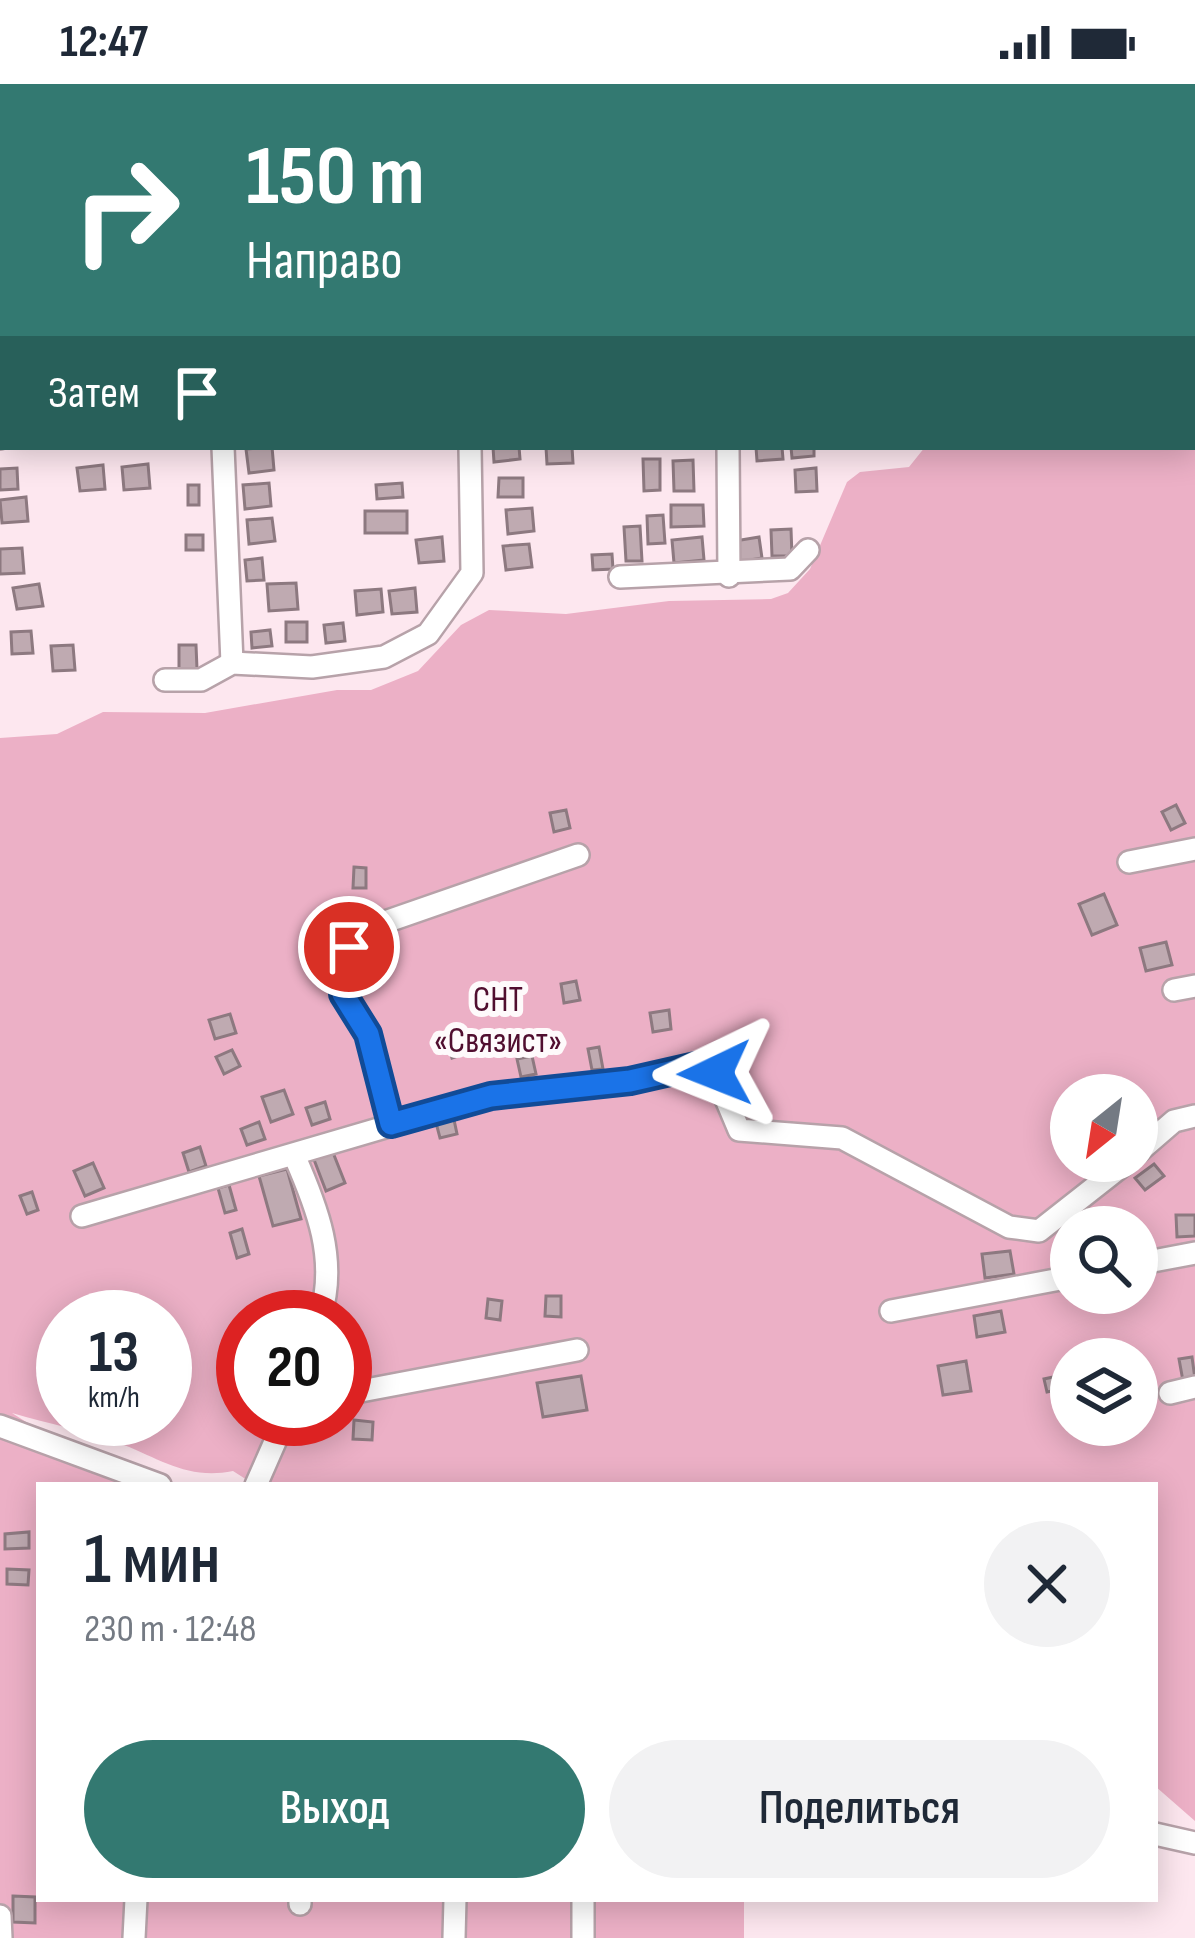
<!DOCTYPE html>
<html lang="ru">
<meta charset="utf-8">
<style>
:root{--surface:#fff;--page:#f2f2f3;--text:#1f2937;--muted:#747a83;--accent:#337971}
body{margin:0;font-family:"Sofia Sans Condensed",sans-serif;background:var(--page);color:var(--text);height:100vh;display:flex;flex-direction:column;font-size:45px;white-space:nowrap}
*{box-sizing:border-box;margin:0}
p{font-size:39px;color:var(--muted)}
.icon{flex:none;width:66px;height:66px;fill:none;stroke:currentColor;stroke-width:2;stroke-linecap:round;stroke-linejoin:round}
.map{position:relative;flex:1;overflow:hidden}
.details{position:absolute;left:36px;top:1398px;width:1122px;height:420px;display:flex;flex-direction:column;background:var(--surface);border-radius:0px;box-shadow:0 6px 30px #0003}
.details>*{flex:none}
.guide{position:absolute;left:0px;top:0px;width:1197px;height:366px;box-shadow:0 6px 30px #0003;background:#337971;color:#fff;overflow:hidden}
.needle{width:78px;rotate:210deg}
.tools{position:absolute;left:1050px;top:990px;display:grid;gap:24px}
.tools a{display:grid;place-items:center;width:108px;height:108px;border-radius:50%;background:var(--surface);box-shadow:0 6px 30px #0003;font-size:60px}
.speed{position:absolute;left:36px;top:1206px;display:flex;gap:24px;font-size:60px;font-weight:700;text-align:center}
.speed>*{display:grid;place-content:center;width:156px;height:156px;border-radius:50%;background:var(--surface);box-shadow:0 6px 30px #0003;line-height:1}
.speed small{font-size:30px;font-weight:400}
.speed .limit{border:18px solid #d22;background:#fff;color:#111}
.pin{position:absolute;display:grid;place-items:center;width:102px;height:102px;color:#fff;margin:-51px;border:6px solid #fff;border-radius:50%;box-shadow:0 3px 12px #0007}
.me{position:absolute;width:132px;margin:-66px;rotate:268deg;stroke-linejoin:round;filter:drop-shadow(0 0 9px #0008)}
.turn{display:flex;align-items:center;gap:42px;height:252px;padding:0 48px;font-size:54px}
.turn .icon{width:156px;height:156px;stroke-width:2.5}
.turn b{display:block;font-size:84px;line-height:102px}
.then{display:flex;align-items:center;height:114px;padding:0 48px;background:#0003;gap:24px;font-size:45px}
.round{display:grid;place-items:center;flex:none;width:126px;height:126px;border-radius:63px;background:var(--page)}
.headline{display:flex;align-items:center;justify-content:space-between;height:204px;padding:0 48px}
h1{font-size:72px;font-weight:600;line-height:90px}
.button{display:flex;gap:24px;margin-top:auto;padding:24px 48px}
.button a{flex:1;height:138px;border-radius:72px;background:var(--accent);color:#fff;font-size:48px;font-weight:600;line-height:138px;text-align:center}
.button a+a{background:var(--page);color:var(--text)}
.status{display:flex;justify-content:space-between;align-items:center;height:84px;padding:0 60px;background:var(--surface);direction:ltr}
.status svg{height:33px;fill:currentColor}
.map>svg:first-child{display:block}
</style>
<div class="status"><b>12:47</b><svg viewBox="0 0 49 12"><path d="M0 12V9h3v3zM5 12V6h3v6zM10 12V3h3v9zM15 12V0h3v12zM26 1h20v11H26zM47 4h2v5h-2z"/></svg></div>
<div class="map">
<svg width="1195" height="1854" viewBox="0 0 1195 1854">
<rect width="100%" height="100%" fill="#fde7ef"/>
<path fill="#ecb0c6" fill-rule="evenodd" d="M1195,198V1737L1155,1702V1401H255L233,1387C189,1396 162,1376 124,1361C88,1347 49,1340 12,1329L125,1401H39V1815H744V1854H0V654L57,650L103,628L205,629L337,606H371L418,587L461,541L489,526L566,530L669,517L771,515L788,509L810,485L847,398L860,388L909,383L925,363H1194ZM1071,1011H1137V1077H1071ZM1071,1143H1137V1209H1071ZM63,1233H165V1335H63ZM243,1233H345V1335H243ZM1071,1275H1137V1341H1071Z"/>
<g fill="#bfaab1" stroke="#8d7980" stroke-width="3">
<path d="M272,363L274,386L249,389L246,365Z"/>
<path d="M493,363H519L520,375L494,378Z"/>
<path d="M546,363H572L573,379L547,380Z"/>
<path d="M756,363H782L783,375L757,377Z"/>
<path d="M791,363H814V372L792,374Z"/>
<path d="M643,375H660V406L644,407Z"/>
<path d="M693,376L694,407H674L673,377Z"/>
<path d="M148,380L150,404L124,406L122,383Z"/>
<path d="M103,381L105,405L80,407L77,384Z"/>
<path d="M17,384L18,405L0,406V385Z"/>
<path d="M816,384L817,407L796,408L795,386Z"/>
<path d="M499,394H523V413H498Z"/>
<path d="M269,399L271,422L245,425L243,401Z"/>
<path d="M402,399L403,413L377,415L376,401Z"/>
<rect x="188" y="401" width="11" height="20"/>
<path d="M26,413L28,437L2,439L0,416Z"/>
<path d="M671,421H703L704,442L671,443Z"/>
<path d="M532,424L534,447L508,450L506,426Z"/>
<rect x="365" y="427" width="42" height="22"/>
<path d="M663,431L665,459L648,460L647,432Z"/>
<path d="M272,434L275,457L249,460L247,436Z"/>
<path d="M640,442L642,477H626L624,443Z"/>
<path d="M791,445L792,472H772L771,446Z"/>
<rect x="186" y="451" width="17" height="15"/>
<path d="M442,453L444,477L419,479L416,456Z"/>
<path d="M702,453L704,476L674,479L672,456Z"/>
<path d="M759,453L762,474L738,478L735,457Z"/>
<path d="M529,460L532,483L506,486L503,462Z"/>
<path d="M22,464L24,489L0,490V465Z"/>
<path d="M612,470L613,485L593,486L592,471Z"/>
<path d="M262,474L264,496L247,497L245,476Z"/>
<path d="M296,499L298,525L269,527L267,500Z"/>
<path d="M39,500L43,522L17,525L13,504Z"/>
<path d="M415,504L417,528L392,530L389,507Z"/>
<path d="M381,505L383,528L357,531L355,507Z"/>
<rect x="286" y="538" width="21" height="20"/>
<path d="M343,539L345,557L326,559L324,541Z"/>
<path d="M270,546L272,562L252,564L251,548Z"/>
<path d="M31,547L33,569L12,570L11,548Z"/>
<path d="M73,561L75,586L53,587L51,562Z"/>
<path d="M179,561H196L197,585H179Z"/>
<path d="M1176,721L1185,739L1171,746L1162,728Z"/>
<path d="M566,726L570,744L554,748L550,729Z"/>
<path d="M354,783L366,784V804H353Z"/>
<path d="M1104,810L1117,841L1092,851L1079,820Z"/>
<path d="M1166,858L1172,881L1146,887L1140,864Z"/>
<path d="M576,897L580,916L564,919L561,900Z"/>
<path d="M669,926L671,945L653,948L650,929Z"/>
<path d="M230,930L236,949L215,955L209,936Z"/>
<path d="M464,949L470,968L452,974L446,954Z"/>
<path d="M599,963L603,985L592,986L588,965Z"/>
<path d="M232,966L240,982L224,990L216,973Z"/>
<path d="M532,972L536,990L521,993L517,975Z"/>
<path d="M1130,1000L1131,1011H1104V1003Z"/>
<path d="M284,1006L293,1030L271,1038L262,1013Z"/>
<path d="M325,1018L330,1035L312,1041L306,1024Z"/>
<path d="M453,1031L457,1050L440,1054L435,1035Z"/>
<path d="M259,1038L265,1055L247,1061L241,1045Z"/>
<path d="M200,1063L206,1082L189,1088L183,1069Z"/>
<path d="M332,1066L345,1099L326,1107L313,1073Z"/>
<path d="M93,1079L104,1104L85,1112L74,1087Z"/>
<path d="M1154,1080L1164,1092L1145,1106L1135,1094Z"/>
<path d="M287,1085L301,1135L273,1142L259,1092Z"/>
<path d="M229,1101L236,1126L225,1129L218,1104Z"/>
<path d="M32,1108L38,1126L27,1130L20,1112Z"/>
<path d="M1176,1131H1195V1152L1177,1153Z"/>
<path d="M242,1145L249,1170L237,1174L230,1149Z"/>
<path d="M1010,1167L1014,1190L985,1194L982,1170Z"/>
<path d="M546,1212H561V1233L545,1232Z"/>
<path d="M488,1215L502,1217L500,1236L486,1234Z"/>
<path d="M1001,1227L1005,1248L977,1253L974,1232Z"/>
<path d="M1192,1273L1195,1295L1183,1297L1179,1275Z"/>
<path d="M966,1277L971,1307L943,1311L938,1282Z"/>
<path d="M1071,1289V1303L1047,1308L1044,1295Z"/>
<path d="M581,1292L587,1326L543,1333L537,1299Z"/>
<path d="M354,1336L373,1338L372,1356L353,1355Z"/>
<path d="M29,1448V1464L5,1465V1450Z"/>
<path d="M7,1485L29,1486L28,1501L7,1500Z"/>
<path d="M13,1812L35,1813V1839L13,1838Z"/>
</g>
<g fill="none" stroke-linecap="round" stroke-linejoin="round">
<g stroke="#b7a2a9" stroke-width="26">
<g id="minor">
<path d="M204,0V3"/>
<path d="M455,0V3"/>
<path d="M686,0V3"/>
<path d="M933,0V3"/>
<path d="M1182,3V0"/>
<path d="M0,45H3"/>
<path d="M1194,100L1195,101"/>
<path d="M0,159H3"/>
<path d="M0,354L3,353"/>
<path d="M223,363L232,579"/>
<path d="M728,363L729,492"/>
<path d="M620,493L790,485L808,466"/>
<path d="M165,596H201L232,579L312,583L384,573L428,550L472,489L470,363"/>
<path d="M1129,778L1195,765"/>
<path d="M1174,906L1195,902"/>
<path d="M391,1040L368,950L343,911L349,863L388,837L578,771"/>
<path d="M1137,1069L1174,1037L1195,1032"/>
<path d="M294,1071C317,1123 338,1176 320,1233"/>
<path d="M82,1132L491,1012L630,997L696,982L715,989L739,1046L842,1054L1009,1143L1039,1147L1128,1077"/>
<path d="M1137,1180L1195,1169"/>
<path d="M891,1227L1071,1193"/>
<path d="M1170,1309L1195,1303"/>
<path d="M345,1310L577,1266"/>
<path d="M0,1342L160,1401"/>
<path d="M256,1401L285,1335"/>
<path d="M1155,1750L1195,1759"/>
<path d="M300,1815V1820"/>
<path d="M0,1832L1,1854"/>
<path d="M134,1854L136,1815"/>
<path d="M454,1854L455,1815"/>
<path d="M583,1854V1815"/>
</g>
</g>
<use href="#minor" stroke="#fff" stroke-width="21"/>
</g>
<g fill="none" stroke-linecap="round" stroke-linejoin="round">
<g stroke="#114b97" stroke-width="30">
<path id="route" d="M349,863L343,910L368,950L391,1040L491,1012L630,997L696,982L715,989"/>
</g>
<use href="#route" stroke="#1a73e8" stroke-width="21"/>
</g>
<g text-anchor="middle" stroke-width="12" stroke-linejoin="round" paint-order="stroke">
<g font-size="36" fill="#500e2f" stroke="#fefafb">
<text x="498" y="927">СНТ<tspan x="498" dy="41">«Связист»</tspan></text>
</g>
</g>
</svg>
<div class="tools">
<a><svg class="needle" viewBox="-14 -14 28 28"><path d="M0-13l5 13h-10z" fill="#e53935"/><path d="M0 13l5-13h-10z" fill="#747a83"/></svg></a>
<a><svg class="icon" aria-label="search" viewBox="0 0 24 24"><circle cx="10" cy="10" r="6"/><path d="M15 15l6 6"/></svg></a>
<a><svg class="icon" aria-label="layers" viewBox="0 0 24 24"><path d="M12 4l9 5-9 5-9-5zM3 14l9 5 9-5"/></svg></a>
</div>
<div class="speed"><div>13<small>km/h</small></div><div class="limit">20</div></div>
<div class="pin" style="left:349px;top:863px;background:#d93025"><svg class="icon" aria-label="arrive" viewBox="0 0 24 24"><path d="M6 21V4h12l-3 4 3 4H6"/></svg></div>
<svg class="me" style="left:715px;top:989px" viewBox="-20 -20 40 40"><path d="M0-17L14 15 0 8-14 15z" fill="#1a73e8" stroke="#fff" stroke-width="4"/></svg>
<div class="guide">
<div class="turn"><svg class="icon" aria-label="right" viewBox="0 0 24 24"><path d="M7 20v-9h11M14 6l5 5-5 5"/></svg><div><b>150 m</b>Направо</div></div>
<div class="then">Затем<svg class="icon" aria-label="arrive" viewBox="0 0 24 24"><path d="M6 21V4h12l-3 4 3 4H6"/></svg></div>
</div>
<section class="details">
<div class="headline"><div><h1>1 мин</h1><p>230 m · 12:48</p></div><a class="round"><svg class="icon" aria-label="close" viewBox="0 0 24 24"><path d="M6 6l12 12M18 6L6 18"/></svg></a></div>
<div class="button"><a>Выход</a><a>Поделиться</a></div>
</section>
</div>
